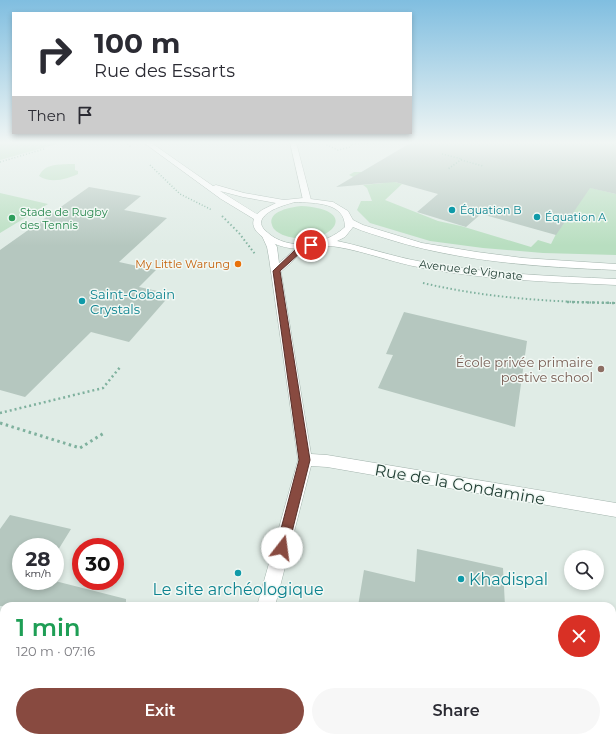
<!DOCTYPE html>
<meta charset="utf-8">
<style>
:root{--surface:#fff;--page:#f7f7f7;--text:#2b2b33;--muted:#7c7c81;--accent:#884a40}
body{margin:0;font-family:Montserrat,sans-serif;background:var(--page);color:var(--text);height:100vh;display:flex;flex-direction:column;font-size:15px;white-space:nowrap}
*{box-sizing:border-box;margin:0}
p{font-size:13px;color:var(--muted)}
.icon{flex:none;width:22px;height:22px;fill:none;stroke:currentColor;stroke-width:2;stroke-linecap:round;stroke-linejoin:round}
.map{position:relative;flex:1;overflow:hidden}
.side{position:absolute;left:0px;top:602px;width:616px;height:140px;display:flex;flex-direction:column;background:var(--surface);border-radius:12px 12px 0 0;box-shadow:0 2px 6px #0003}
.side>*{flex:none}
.hud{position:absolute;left:12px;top:12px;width:400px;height:122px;border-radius:0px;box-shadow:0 2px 6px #0003;background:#fff;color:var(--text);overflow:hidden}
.tools{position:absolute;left:564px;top:550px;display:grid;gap:8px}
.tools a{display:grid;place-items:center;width:40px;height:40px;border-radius:50%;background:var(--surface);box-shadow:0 2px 6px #0003;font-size:20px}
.speed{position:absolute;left:12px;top:538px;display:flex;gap:8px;font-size:20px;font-weight:700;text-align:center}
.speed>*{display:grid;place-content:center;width:52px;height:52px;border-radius:50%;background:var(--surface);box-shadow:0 2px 6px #0003;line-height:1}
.speed small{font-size:10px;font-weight:400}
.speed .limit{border:6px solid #d22;background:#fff;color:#111}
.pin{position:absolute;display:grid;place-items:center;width:34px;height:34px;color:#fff;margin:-17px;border:2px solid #fff;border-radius:50%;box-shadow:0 1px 4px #0007}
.me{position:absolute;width:44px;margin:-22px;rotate:15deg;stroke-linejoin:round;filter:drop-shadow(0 0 3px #0008)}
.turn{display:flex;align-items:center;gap:14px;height:84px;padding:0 16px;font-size:18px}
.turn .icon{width:52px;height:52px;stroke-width:2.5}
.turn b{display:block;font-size:28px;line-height:34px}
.then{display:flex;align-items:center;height:38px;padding:0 16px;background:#0003;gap:8px;font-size:15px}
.round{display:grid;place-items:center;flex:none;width:42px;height:42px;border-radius:21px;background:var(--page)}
.overview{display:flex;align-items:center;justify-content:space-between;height:68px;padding:0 16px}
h1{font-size:24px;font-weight:600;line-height:30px;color:#1e9e55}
.button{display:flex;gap:8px;margin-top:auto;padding:8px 16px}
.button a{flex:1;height:46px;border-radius:24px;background:var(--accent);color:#fff;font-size:16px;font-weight:600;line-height:46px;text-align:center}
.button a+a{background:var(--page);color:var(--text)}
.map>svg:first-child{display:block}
</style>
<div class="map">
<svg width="616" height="742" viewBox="0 0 616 742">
<rect width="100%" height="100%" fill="#e0ece6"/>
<g fill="#b8dec0">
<path d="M0,142H64L0,160Z"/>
<path d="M68,164H75V170L78,171V174C67,179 51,184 39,176C45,164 55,165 68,164Z"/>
<path d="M354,172H361L402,184L385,200L438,221L461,226L531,247L538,240L551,244L556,234L569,216L572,214L559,180L616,194V255L543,253L483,248L430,241L370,223L357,210L361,201H372L367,188L363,185L384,183L360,180L349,175Z"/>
<path d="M0,193L48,204L0,233Z"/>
<path d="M301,206C366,209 328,251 283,235C279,233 273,230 272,225C267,211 292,207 301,206Z"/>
</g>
<g fill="#b5c7bf">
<path d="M412,142H616V194L590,188L571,216H569L556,235L481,214L466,227L417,212L438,194L395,182L336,187Z"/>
<path d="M89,187L141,196L124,210L167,218L119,262L156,270L139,287L171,294L129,342L91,332L25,397L0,390V250Z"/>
<path d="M404,312L527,341L515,427L378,388L393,355L386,354Z"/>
<path d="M10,515L71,529L55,555V547H21V581H55L126,599V606H0V529Z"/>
<path d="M417,549L503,568L505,606H358L364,570L415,582Z"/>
</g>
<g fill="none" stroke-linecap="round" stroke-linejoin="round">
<g stroke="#a3b4ad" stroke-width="1">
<g id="minor">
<path d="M290,142H296L311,200L310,202H304L303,200Z"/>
<path d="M266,233L269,234L277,247L279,263L294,250L311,242L315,245L300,254L281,272L311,454L327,455L616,503V517L327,467L311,466L275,606H257L298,460L269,258L267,247L262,236Z"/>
<path d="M222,738H242L241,742H221Z"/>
</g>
</g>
<g stroke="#a3b4ad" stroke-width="1">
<path id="tertiary" d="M143,142H150L213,186L216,185L244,193L284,200L303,198L333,202L348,211L353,220L363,225L422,243L477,252L523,258L616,264V270C540,267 461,262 388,239C376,235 364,232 353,227L345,237L337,241C366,247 394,257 423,262C486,274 551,276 616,279V285C552,282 487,280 423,268C394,263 367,252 338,247C327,245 319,248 308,249C291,250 271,246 258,233C254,229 252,224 254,219L221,199ZM220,191L243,197L276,203L262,210L257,214ZM295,202C315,203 345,202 345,227C326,245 288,252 267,232C264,230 261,226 261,222C264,210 285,205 295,202Z"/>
</g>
<g stroke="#7fb19e" stroke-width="1.5" stroke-dasharray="1 2" stroke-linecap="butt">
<path d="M125,142L131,147"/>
<path d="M329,142L327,145L338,150L350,147L352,144L349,142"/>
<path d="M352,144L395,142"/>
<path d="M442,154L462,159L448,169"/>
<path d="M461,160L483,166"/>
<path d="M0,162L44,149"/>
<path d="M150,165L180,194L212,210"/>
</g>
<g stroke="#7fb19e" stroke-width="2" stroke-dasharray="1.5 2.5" stroke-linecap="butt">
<path d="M222,216L239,233L255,254"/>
<path d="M423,283C487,298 551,302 616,303"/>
</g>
<g stroke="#7fb19e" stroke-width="2.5" stroke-dasharray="2 3" stroke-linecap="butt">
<path d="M567,302L616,303"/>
<path d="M0,413L103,388L121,366"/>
</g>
<path stroke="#7fb19e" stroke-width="3" stroke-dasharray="2.5 3.5" stroke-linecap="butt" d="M0,423L80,448L104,433"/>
<use href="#minor" fill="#fff" fill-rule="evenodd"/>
<use href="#tertiary" fill="#fff" fill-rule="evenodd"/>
</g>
<linearGradient id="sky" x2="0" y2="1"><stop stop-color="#80bee0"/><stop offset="0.58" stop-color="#f1f6f4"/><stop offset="1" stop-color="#f1f6f4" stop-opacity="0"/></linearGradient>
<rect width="616" height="246" fill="url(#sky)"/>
<path fill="#884a40" stroke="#58302a" d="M311,243L314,245L313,247L300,253L280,271L310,460L288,548L286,552L282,553L277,552L276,548L299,460L273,271L295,250Z"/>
<g fill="#0f9aa8" stroke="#f1f8f4" stroke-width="1.5">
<circle cx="452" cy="210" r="4"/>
<circle cx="537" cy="217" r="4"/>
<circle cx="82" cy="301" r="4"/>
<circle cx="238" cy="573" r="4"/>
<circle cx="461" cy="579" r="4"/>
</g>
<circle fill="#2e9e5b" stroke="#f1f8f4" stroke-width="1.5" cx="12" cy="218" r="4"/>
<circle fill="#e8710a" stroke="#f1f8f4" stroke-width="1.5" cx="238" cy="264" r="4"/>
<circle fill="#8d6e63" stroke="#f1f8f4" stroke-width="1.5" cx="601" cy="369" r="4"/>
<g text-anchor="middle" stroke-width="3" stroke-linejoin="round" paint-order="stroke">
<g font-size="11" fill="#0d838f" stroke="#f1f8f4" text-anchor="start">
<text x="460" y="214">Équation B</text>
<text x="545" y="221">Équation A</text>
</g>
<g font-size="11" fill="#27864d" stroke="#f1f8f4" text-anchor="start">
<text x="20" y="216">Stade de Rugby<tspan x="20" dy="13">des Tennis</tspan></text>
</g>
<g font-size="11" fill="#c56008" stroke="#f1f8f4" text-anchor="end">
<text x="230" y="268">My Little Warung</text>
</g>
<g font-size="11" fill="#203d33" stroke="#f1f8f4">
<text transform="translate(471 270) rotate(7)" y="4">Avenue de Vignate</text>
</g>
<g font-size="13" fill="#0d838f" stroke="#f1f8f4" text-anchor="start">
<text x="90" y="299">Saint-Gobain<tspan x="90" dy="15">Crystals</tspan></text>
</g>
<g font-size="13" fill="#785e54" stroke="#f1f8f4" text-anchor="end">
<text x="593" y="367">École privée primaire<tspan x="593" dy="15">postive school</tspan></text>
</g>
<g font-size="16" fill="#203d33" stroke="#f1f8f4">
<text transform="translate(460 484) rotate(10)" y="6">Rue de la Condamine</text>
</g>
<g font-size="16" fill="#0d838f" stroke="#f1f8f4" text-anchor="start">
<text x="469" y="585">Khadispal</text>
<text x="238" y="595" text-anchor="middle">Le site archéologique</text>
</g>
</g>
</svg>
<div class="tools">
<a><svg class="icon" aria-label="search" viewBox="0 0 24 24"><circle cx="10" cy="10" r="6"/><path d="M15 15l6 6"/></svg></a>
</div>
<div class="speed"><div>28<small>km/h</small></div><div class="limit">30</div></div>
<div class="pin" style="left:311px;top:245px;background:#d93025"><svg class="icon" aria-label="arrive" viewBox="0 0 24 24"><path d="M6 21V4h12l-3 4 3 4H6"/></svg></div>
<svg class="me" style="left:282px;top:548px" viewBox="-20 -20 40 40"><circle r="19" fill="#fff"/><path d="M0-13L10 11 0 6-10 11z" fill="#884a40"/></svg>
<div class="hud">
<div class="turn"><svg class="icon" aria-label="right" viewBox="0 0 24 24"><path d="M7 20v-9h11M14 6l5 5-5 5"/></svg><div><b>100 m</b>Rue des Essarts</div></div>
<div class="then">Then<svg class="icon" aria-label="arrive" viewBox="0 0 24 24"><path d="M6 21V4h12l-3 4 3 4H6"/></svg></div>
</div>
<section class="side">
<div class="overview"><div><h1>1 min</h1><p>120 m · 07:16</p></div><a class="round" style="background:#d93025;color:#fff"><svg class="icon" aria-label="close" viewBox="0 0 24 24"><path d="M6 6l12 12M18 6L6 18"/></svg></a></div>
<div class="button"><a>Exit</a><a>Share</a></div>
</section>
</div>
